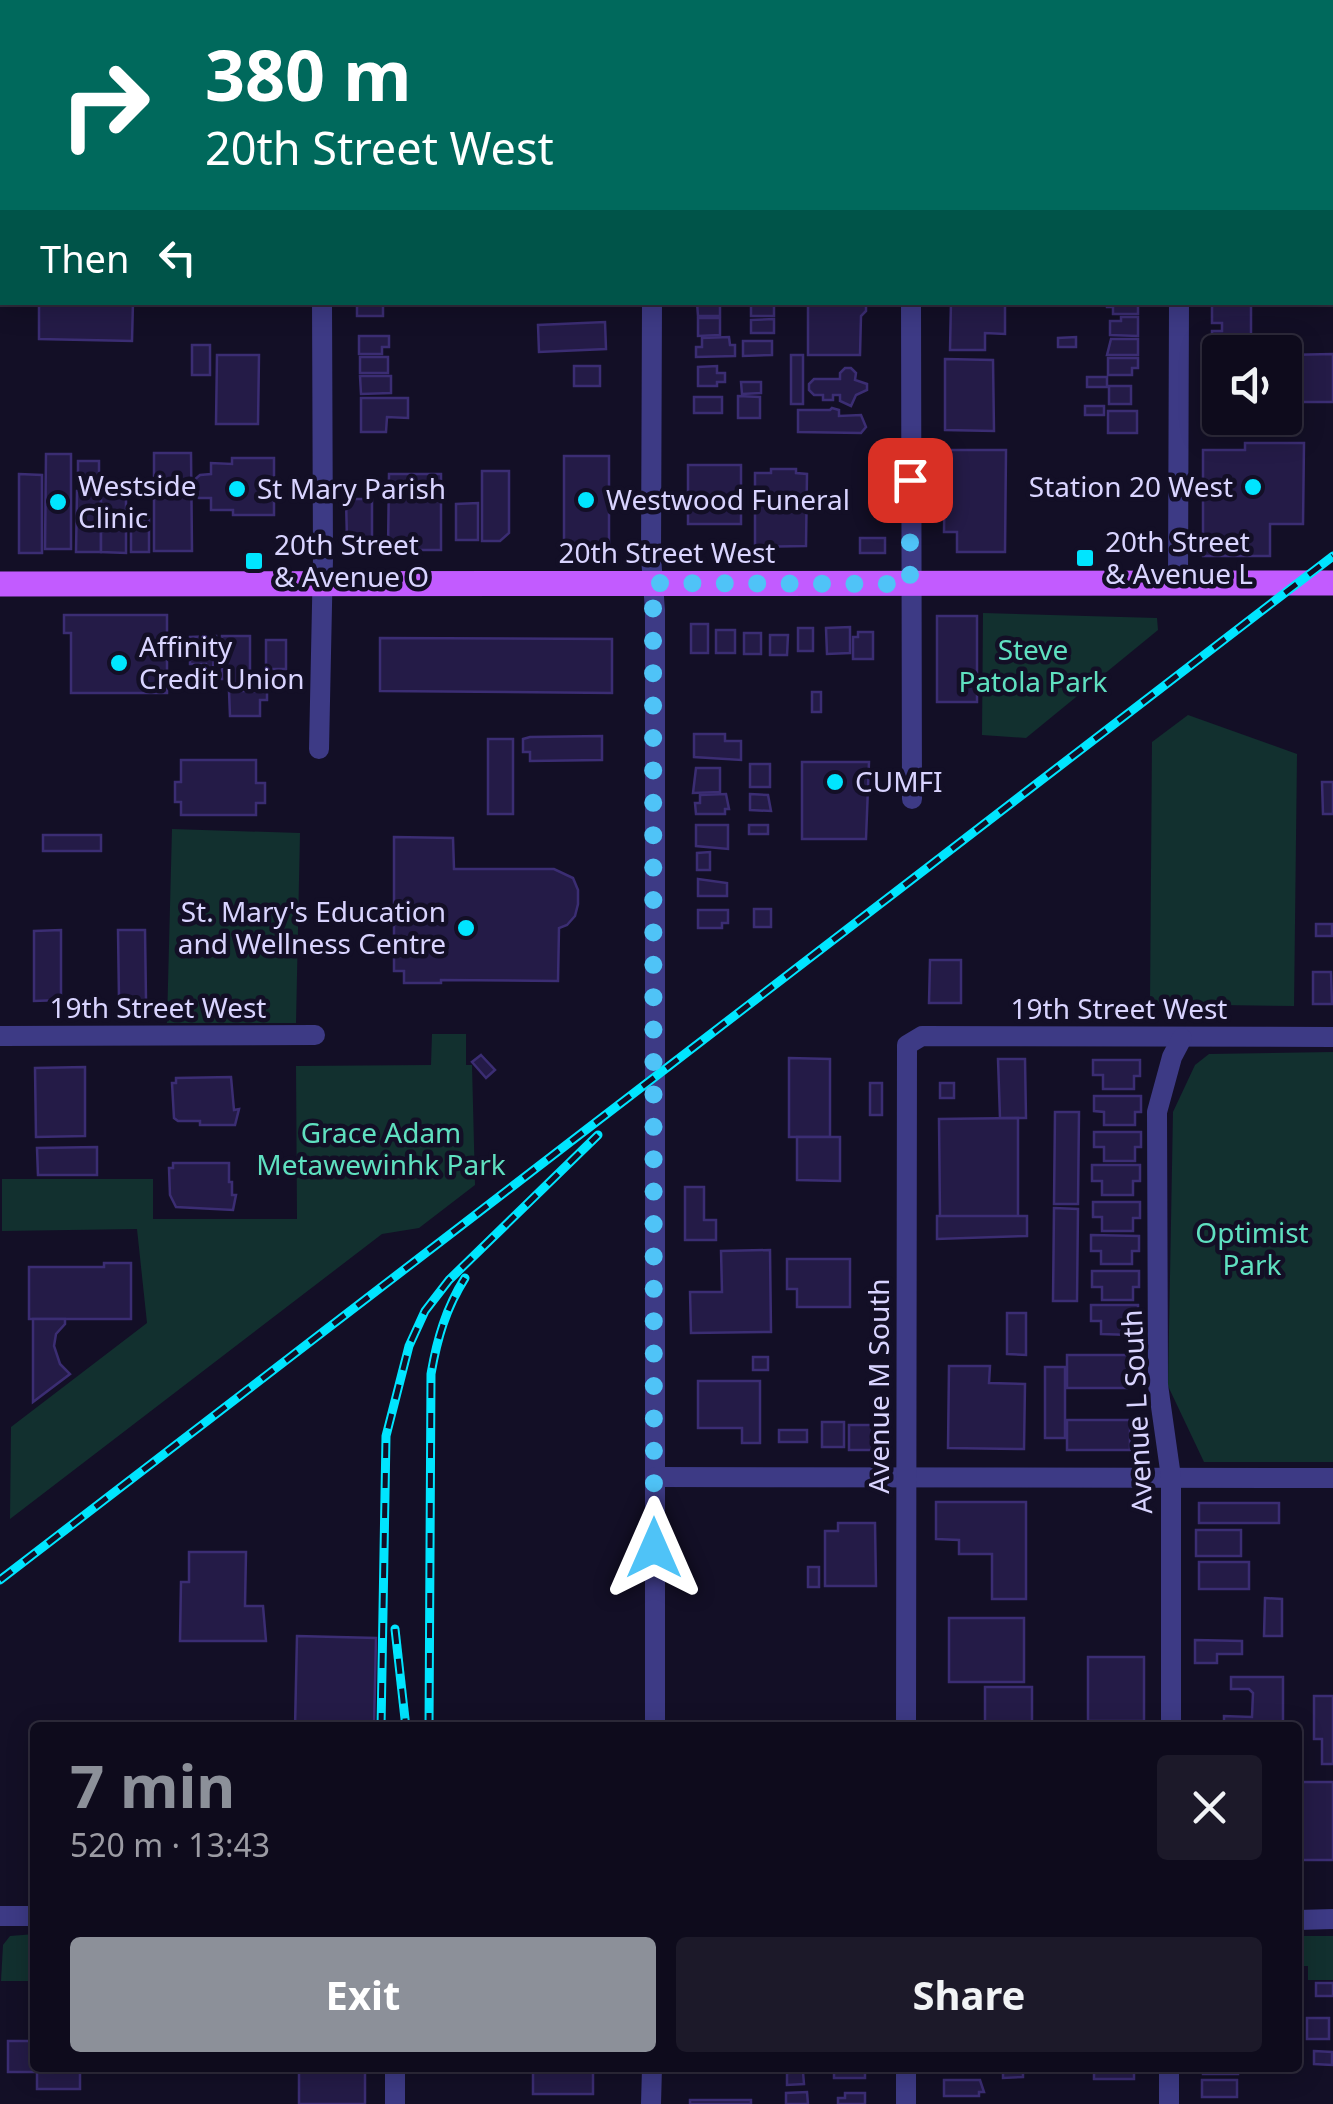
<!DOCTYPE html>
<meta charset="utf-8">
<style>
:root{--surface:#0e0b1c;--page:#1c1929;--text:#f1f3f6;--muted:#9b9ba3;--line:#2e2b3b;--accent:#8c9099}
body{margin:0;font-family:"Noto Sans",sans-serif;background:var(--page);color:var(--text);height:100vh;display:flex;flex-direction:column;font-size:38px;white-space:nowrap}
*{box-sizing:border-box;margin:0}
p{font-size:32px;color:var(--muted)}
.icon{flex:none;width:55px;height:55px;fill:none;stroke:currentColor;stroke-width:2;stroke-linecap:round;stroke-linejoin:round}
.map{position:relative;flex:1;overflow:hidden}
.side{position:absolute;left:30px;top:1722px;width:1272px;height:350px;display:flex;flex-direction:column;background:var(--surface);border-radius:10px;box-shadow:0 5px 25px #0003,0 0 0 2px var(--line)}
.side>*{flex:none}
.hud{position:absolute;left:0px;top:0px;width:1335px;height:305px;box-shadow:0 5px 25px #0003,0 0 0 2px var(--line);background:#00695c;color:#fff;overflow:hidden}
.fabs{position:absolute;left:1202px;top:335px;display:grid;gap:20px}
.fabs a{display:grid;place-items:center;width:100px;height:100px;border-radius:10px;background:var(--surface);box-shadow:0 5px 25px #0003,0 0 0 2px var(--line);font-size:50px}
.pin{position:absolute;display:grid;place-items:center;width:85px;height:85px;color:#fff;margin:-42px;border-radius:20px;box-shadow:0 5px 15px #0006}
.me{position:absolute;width:110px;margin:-55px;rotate:0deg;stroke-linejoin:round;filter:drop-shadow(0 0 8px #0008)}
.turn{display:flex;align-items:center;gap:35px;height:210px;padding:0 40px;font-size:45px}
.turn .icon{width:130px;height:130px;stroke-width:2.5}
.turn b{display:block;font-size:70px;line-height:85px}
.then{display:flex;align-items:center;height:95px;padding:0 40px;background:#0003;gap:20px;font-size:38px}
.round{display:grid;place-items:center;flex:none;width:105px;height:105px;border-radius:10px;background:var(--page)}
.headline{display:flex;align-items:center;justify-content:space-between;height:170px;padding:0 40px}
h1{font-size:60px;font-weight:700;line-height:75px;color:var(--accent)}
.button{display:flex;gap:20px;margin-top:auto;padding:20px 40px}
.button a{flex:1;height:115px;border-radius:10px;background:var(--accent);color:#fff;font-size:40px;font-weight:700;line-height:115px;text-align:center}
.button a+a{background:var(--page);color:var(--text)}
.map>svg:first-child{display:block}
</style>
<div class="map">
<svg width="1333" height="2104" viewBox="0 0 1333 2104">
<rect width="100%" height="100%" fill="#130f26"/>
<g fill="#12302f">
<path d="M983,613L1157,618L1158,630L1026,738L982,735Z"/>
<path d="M1188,715L1297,754L1294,1006L1150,1004L1152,742Z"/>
<path d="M172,829L300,833L296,1023H167Z"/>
<path d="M432,1034H466V1065H472L475,1185L419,1228L382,1234L10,1519L11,1427L147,1323L137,1229L2,1231V1179H153V1219H297L296,1066L431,1065Z"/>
<path d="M1333,1052V1462H1204L1168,1386L1173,1112L1195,1065L1209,1054Z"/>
<path d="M35,1934V1981H1L3,1945L10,1936Z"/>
<path d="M1298,1936H1333V1980H1308V1966H1298Z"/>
</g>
<g fill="#241b47" stroke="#3b2d73" stroke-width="2.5">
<path d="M39,302H133L132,341L39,339Z"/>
<rect x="357" y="302" width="26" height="14"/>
<path d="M697,302H720V316H698Z"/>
<rect x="751" y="302" width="23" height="14"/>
<path d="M808,302L866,304V311L861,316L860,355H808Z"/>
<path d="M951,302H1005V334L985,333V350H950Z"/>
<path d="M1107,302H1138V314H1113V307H1107Z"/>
<path d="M1212,302H1251V352L1212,353V331H1222V323H1212Z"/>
<path d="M1121,317H1138V336L1110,335V321H1121Z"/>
<path d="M698,318H720V335L698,336Z"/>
<path d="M774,319V333H751V320Z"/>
<path d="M605,322L606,349L539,352L538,325Z"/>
<path d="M359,336H389V347H382V354H359Z"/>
<path d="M729,337L730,345H735V356L696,357V347H702V338Z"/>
<path d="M1076,337V347H1058V338Z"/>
<path d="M1111,339H1138V355H1107Z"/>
<path d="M743,341H772V355L743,356Z"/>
<rect x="192" y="345" width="18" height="30"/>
<path d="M1333,354V402H1285V355Z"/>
<path d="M217,355H259L258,424H216Z"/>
<rect x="791" y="355" width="12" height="49"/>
<rect x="360" y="357" width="28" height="16"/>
<path d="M1108,358H1138V368H1132V375H1108Z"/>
<path d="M945,359L993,360L994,431L945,430Z"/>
<rect x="1211" y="361" width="9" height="23"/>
<rect x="574" y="366" width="26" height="20"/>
<path d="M717,366V373H725V382H717V386H698V367Z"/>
<path d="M845,368H851L856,373L855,380L867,384V390L856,395L851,406L840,401V395H833V400H823V395H814L809,390V384L814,379H840V373Z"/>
<path d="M360,376H391V393L361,394Z"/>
<rect x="1087" y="377" width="20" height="10"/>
<path d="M741,382H761V393L742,394Z"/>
<rect x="1109" y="386" width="22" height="18"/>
<path d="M738,396L760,397V418H738Z"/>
<rect x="694" y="397" width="28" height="16"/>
<path d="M361,398H408V418L387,417L386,432H361Z"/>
<rect x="1085" y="406" width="19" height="9"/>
<path d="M832,408L839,410V416L861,415L866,427L861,433L798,432V410H830Z"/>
<rect x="1108" y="411" width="29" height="22"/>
<path d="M1245,443H1304L1303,524H1270V556H1203V450H1245Z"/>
<path d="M939,450H1006L1005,552H957V532H944L945,469H938Z"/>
<path d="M154,453H191L192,551H154Z"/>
<path d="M46,454H71V549H45Z"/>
<rect x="564" y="456" width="45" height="88"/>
<path d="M232,458H274V515H233V510H211V498H199L193,493V481L200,475L211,474V463L232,464Z"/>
<rect x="78" y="461" width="21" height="21"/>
<rect x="688" y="465" width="53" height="59"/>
<path d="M771,469H796V473L807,474L806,546L755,547V473H771Z"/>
<path d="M482,471H509V533L500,541H482Z"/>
<path d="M19,474L42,475V553H19Z"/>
<path d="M389,474H441V550H388Z"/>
<path d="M77,491L101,492V552H76Z"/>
<path d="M101,492H126V553L101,552Z"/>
<path d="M346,499H372V540H347Z"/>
<path d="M478,503V540H456V504Z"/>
<rect x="131" y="519" width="18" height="33"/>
<rect x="860" y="538" width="25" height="15"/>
<path d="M64,615H167V693H71V633H64Z"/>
<rect x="937" y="616" width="40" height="86"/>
<rect x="691" y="624" width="17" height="29"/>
<path d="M850,627V653L827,654L826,628Z"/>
<rect x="798" y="628" width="15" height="23"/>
<rect x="716" y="630" width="19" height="23"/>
<path d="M858,632H873V659H853V637H858Z"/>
<rect x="744" y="633" width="17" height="21"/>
<path d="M770,635H788L787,655H770Z"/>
<path d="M216,636L213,668H206V664H190V637Z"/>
<path d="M222,636H250V679H243V686H232V679H222Z"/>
<path d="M380,638L612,639V693L380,691Z"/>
<rect x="266" y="640" width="20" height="29"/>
<path d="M229,691H267V700H260V716H230Z"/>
<rect x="812" y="692" width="9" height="20"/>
<path d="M694,734H725V741H741V760L694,757Z"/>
<path d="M602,736V760L530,761V752H523V739L530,737Z"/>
<rect x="488" y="739" width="25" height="75"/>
<path d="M181,760H256V783H265V803H256V815H181V802H175V782H181Z"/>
<path d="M802,762H869L866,839H802Z"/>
<rect x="750" y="764" width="20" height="23"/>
<path d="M696,768H720V792L693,793Z"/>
<path d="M1322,782H1333V814H1323Z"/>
<path d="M726,794L729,809H725V814H696L695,803H700V795Z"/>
<path d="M750,794L768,795L771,811L750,810Z"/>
<path d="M696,825H728V849L696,846Z"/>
<rect x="749" y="825" width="19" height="9"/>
<rect x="43" y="835" width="58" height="16"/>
<path d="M394,837L453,838L454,869H554L573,878L578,890V904L575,916L567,925L559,928L558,981L441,980V983H404V971H394Z"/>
<path d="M710,852V870H697V853Z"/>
<path d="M698,879L727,883V896H698Z"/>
<rect x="754" y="909" width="17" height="18"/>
<path d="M698,910H728V923H722V928H698Z"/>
<rect x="1316" y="924" width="16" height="12"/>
<path d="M61,930V1000L34,1001V931Z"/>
<path d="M118,930H145L146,1000H119Z"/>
<path d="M930,960H961V1003H929Z"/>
<path d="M1313,972H1331L1332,1004H1313Z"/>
<path d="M481,1055L495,1070L486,1078L472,1062Z"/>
<path d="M789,1058L830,1059V1137H789Z"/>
<path d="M998,1059H1025L1026,1118H1000Z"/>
<path d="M1093,1060H1140V1076H1134V1089H1103V1075H1093Z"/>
<path d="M85,1067V1136L36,1137L35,1068Z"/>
<path d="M231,1077L234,1110L239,1109L235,1125H200V1121H178L174,1118L172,1083H176V1078Z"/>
<rect x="870" y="1083" width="12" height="32"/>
<rect x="940" y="1083" width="14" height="15"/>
<path d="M1094,1096H1141V1112H1135V1125H1104V1112L1094,1111Z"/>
<path d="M1055,1112H1079L1078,1204H1054Z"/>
<path d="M1018,1118V1216L940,1217L939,1119Z"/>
<path d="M1094,1132H1141V1147H1135V1161H1104V1147H1094Z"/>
<path d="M797,1137H840V1181L797,1180Z"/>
<path d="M97,1147V1175H38L37,1148Z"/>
<path d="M173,1163H229V1182H232V1195H236L233,1210L176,1207L170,1195L169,1168H173Z"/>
<path d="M1092,1165H1140V1181H1133V1195H1102V1181H1092Z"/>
<path d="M685,1187H704V1220H716V1240H685Z"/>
<path d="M1093,1202H1140V1218H1133V1231H1102V1217H1093Z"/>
<path d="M1054,1208L1078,1209L1077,1301H1053Z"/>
<path d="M937,1216H1027V1236L937,1239Z"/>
<path d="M1091,1235L1139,1236V1251H1132V1264H1101V1251H1091Z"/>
<path d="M770,1250L771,1332L691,1333L690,1292H722L721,1251Z"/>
<path d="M787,1259H850V1307H797V1289H787Z"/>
<path d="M104,1263H131V1319H29V1267H104Z"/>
<path d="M1092,1271H1139V1287H1133V1300H1102V1287H1092Z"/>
<path d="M1091,1305H1138V1321H1131V1335L1101,1334V1321H1091Z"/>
<path d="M1007,1313H1026V1355L1007,1354Z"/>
<path d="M33,1319H65V1324L56,1334L54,1346L60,1364L70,1374L33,1402Z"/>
<path d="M1067,1355H1140V1380H1127V1388H1067Z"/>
<rect x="753" y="1357" width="15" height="13"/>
<path d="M949,1366H990L989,1383L1025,1384L1024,1449L948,1448Z"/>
<rect x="1045" y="1367" width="20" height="71"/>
<path d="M698,1381H760V1443H742V1428H698Z"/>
<rect x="1067" y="1420" width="63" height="30"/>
<rect x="822" y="1422" width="22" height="25"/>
<rect x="849" y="1425" width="29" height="25"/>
<rect x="779" y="1430" width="28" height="12"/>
<path d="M936,1502H1026V1599H992V1554H959V1540L936,1539Z"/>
<rect x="1199" y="1503" width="80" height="20"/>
<path d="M838,1523H875L876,1586H825V1531H838Z"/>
<rect x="1196" y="1530" width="45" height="26"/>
<path d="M189,1552H246L245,1606H263L266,1641H180L181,1582H189Z"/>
<rect x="1199" y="1562" width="50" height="27"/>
<rect x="808" y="1567" width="11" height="20"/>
<path d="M1265,1598L1282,1599V1636H1264Z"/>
<rect x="949" y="1618" width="75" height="64"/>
<path d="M297,1636L376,1638L374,1728H295Z"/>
<path d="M1195,1640L1242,1641V1654H1217V1663H1195Z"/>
<rect x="1088" y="1657" width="56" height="64"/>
<path d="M1231,1677H1283V1728H1224V1716L1252,1717L1253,1693L1249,1689H1231Z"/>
<rect x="985" y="1687" width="47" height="41"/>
<path d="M1314,1696H1333V1764H1322V1739H1314Z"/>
<rect x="1298" y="1782" width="35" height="78"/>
<rect x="1316" y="1983" width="17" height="13"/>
<rect x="1307" y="2018" width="22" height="21"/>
<path d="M8,2041H35V2068H104V2072H80V2089H37V2072H8Z"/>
<path d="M1314,2051L1332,2052V2065L1314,2064Z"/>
<rect x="533" y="2068" width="60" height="26"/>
<rect x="834" y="2068" width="31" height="10"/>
<rect x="944" y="2068" width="44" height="4"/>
<path d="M1003,2068H1023V2077L1003,2078Z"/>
<path d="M1094,2068H1129V2070H1134V2079H1094Z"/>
<rect x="1203" y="2068" width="35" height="6"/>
<rect x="299" y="2072" width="66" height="32"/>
<path d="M803,2072L804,2084L787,2085V2073Z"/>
<path d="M944,2080H980L984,2092H979V2096H944Z"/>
<rect x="1202" y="2080" width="35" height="17"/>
<path d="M807,2092L808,2104H786V2093Z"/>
<path d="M845,2093H865V2104H838V2098H845Z"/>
<rect x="690" y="2100" width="61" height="4"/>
</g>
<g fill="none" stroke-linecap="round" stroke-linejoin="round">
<g stroke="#3d3a85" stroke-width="20">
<path d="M320,2V0"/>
<path d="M653,2V0"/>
<path d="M913,2V0"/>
<path d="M1180,2V0"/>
<path d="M0,134H2"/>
<path d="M1332,135H1333"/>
<path d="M652,302L651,557L655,610V1728"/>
<path d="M911,302L912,799"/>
<path d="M1178,583L1179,302"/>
<path d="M319,749L323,558L322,302"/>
<path d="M0,1036L315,1035"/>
<path d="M655,1477L1333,1478"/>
<path d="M906,1728L907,1045L922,1036L1333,1037"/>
<path d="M1171,1728V1477L1158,1385L1157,1112L1172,1057L1182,1038"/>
<path d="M0,1916H35"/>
<path d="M1298,1920L1333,1919"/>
<path d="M906,2068V2104"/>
<path d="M395,2104V2068"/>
<path d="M651,2104L652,2068"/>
<path d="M1169,2104V2068"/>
</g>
<path stroke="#c25bff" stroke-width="25" d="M0,584L1333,583"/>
<g stroke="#00e5ff" stroke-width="9">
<g id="rail">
<path d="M0,1580L1333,556"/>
<path d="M395,1629L406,1728"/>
<path d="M381,1728L386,1436L409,1346L425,1311L449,1280L598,1135"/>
<path d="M429,1728L431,1374C437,1339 446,1308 465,1278"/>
</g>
</g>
<use href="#rail" stroke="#130f26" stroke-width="5" stroke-dasharray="15" stroke-linecap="butt"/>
</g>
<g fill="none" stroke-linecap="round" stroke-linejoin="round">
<path stroke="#4fc3f7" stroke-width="18" stroke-dasharray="0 32.4" d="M654,1548L653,583L910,584V480"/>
</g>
<g fill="#00e5ff" stroke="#130f26" stroke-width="4">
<circle cx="1253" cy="487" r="10"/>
<circle cx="237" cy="489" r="10"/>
<circle cx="586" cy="500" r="10"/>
<circle cx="58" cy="502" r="10"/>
<rect x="1075" y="548" width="20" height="20" rx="5"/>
<rect x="244" y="551" width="20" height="20" rx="5"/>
<circle cx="119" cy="663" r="10"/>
<circle cx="835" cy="782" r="10"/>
<circle cx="466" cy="928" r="10"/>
</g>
<g text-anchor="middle" stroke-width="9" stroke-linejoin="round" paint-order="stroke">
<g font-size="28" fill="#d9d4ff" stroke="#130f26" text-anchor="start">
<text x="78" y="496">Westside<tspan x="78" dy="32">Clinic</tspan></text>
<text x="1233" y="497" text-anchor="end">Station 20 West</text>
<text x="257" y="499">St Mary Parish</text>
<text x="606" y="510">Westwood Funeral</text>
<text x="1105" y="552">20th Street<tspan x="1105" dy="32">&amp; Avenue L</tspan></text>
<text x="274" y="555">20th Street<tspan x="274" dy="32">&amp; Avenue O</tspan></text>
<text x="139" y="657">Affinity<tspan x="139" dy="32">Credit Union</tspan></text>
<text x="855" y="792">CUMFI</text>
<text x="446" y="922" text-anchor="end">St. Mary's Education<tspan x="446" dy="32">and Wellness Centre</tspan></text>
</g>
<g font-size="28" fill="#d9d4ff" stroke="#130f26">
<text x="667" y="563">20th Street West</text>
<text x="158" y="1018">19th Street West</text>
<text x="1119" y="1019">19th Street West</text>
<text transform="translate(879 1386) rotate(-90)" y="10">Avenue M South</text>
<text transform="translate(1137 1412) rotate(-93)" y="10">Avenue L South</text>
</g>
<g font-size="28" fill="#5fe0c0" stroke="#130f26">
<text x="1033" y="660">Steve<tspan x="1033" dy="32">Patola Park</tspan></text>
<text x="381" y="1143">Grace Adam<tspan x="381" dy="32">Metawewinhk Park</tspan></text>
<text x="1252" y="1243">Optimist<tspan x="1252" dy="32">Park</tspan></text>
</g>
</g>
</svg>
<div class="fabs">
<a><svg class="icon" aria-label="sound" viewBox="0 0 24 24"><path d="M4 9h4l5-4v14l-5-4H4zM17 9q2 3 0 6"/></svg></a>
</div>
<div class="pin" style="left:910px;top:480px;background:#d93025"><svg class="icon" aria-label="arrive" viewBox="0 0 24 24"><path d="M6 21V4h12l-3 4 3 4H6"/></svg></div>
<svg class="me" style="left:654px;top:1548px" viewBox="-20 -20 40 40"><path d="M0-17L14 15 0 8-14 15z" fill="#4fc3f7" stroke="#fff" stroke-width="4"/></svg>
<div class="hud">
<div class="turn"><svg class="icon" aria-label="right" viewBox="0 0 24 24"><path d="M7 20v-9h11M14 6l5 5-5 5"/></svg><div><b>380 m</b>20th Street West</div></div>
<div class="then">Then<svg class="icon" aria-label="left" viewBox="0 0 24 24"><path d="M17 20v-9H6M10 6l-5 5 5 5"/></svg></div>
</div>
<section class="side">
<div class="headline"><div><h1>7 min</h1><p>520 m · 13:43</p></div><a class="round"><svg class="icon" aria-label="close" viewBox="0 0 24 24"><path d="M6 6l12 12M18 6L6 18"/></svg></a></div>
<div class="button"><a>Exit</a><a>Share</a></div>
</section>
</div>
